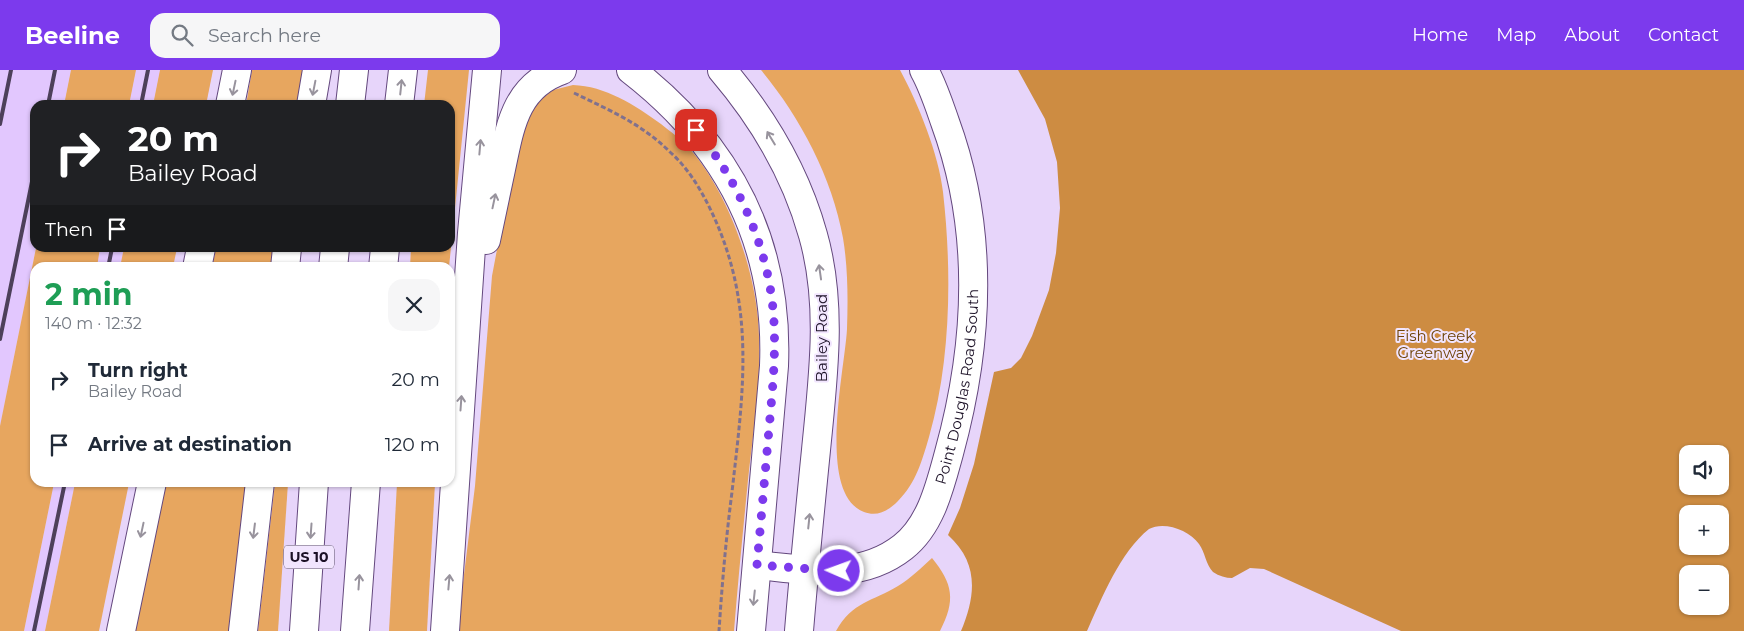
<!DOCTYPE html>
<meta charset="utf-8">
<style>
:root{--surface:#fff;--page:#f6f6f7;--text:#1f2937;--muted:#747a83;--accent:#7c3aed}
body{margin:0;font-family:Montserrat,sans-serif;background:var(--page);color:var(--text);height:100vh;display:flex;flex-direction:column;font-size:19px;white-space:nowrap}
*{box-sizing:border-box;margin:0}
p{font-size:16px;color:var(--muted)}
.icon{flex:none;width:28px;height:28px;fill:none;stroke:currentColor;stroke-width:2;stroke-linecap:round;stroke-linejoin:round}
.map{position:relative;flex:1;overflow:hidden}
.drawer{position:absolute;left:30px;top:192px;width:425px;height:225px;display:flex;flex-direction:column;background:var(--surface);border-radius:15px;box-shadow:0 1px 4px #0004}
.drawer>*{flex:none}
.guide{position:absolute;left:30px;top:30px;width:425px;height:152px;border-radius:15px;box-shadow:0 1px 4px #0004;background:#202124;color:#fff;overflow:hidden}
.fabs{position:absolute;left:1679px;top:375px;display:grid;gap:10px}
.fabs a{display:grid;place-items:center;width:50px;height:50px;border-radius:10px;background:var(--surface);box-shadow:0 1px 4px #0004;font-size:25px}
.pin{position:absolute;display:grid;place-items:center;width:42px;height:42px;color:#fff;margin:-21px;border-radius:10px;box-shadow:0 2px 8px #0006}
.me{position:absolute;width:55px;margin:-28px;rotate:272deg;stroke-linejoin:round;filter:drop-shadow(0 0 4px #0008)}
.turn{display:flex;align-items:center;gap:18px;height:105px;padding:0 15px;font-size:22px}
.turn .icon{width:65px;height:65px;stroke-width:2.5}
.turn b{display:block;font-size:35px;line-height:42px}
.then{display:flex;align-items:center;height:48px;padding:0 15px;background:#0003;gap:10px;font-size:19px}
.round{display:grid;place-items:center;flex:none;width:52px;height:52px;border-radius:15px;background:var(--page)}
.summary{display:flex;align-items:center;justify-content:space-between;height:85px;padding:0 15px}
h1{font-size:30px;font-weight:700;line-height:38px;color:#1e9e55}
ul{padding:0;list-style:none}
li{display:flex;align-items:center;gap:15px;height:65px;padding:0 15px}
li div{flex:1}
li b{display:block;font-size:19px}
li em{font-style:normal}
header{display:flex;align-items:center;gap:30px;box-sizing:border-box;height:70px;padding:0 25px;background:var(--accent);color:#fff}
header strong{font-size:24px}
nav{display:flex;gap:28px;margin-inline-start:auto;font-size:18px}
.search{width:350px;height:45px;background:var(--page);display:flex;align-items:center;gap:12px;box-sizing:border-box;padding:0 18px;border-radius:15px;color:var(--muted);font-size:19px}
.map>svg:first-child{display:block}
</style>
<header>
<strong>Beeline</strong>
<div class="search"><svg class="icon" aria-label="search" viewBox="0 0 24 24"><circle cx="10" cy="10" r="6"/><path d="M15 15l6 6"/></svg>Search here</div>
<nav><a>Home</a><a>Map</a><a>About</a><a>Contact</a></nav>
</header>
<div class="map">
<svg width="1744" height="561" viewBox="0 0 1744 561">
<rect width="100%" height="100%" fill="#e7d5fa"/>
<g fill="#e2c7fe">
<path d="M0,0H71L64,35H35L36,178L0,356Z"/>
<path d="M136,0H160L153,35H129Z"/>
<path d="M100,178H124L120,197L97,198Z"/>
<path d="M54,413H75L45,561H24Z"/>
</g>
<g fill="#e7a65f">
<path d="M71,0H136L129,35H64Z"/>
<path d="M160,0H213L206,35H153Z"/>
<path d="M252,0H305L299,35H246Z"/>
<path d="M428,0H469L449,197H410L411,178H450V35H424Z"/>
<path d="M761,0H900C918,33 939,85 943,122C952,201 951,291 929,367C922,391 916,413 898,431C888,441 877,447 864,442C816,424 845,299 847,259C848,229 848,198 843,168C832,107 800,47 761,0Z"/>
<path d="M573,15C605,16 635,35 661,54C671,62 681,69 690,79C730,125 758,206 759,267C761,315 753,363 748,410C743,461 738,511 734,561H457L475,416L492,206L519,63L536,33L553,20Z"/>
<path d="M36,178H100L97,197L35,198V412L54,413L24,561H0V356Z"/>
<path d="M124,178H177L173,197H120Z"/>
<path d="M216,178H277L274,197L212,198Z"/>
<path d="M75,413H129L99,561H45Z"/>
<path d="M165,413H247L230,561H132Z"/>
<path d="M275,413H288L278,561H258Z"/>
<path d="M397,413H435L427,561H389Z"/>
<path d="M932,488C953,514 956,530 940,561H836C853,531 872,532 898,516C911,508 921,498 932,488Z"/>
</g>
<path fill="#cd8c42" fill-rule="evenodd" d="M1018,0H1744V561H1401L1264,499L1250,498L1232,508C1226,508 1219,506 1213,502C1206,495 1205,482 1199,474C1189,460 1164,451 1149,459C1120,482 1102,528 1087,561H961C976,525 979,493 948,465L960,438L974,394L994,302L1011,298L1021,288L1032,266L1049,220L1056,183L1060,138L1057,92L1045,49ZM1688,384H1720V416H1688ZM1688,444H1720V476H1688ZM1688,504H1720V536H1688Z"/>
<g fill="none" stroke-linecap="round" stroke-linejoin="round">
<g stroke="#64487e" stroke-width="30">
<g id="secondary">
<path d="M631,0C728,75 779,173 774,296L751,561"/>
<path d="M722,0C763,48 796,104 813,165C833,235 823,308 816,380C810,440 804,500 799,561"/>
<path id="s1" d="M757,495C807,500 860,511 903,477C931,455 940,416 949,383C979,274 985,161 945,52C939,35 933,16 924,0"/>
</g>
</g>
<g stroke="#64487e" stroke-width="30">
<g id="highway">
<path d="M230,35L237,0"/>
<path d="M311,35L317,0"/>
<path d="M350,35L354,0"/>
<path d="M399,35L403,0"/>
<path d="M486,170C491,146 496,122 501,99C510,57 515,16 562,0"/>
<path d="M197,198L201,178"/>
<path d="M285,198L287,178"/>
<path d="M333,198L335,178"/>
<path d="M383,198L385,178"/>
<path d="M121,561L152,412"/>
<path d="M243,561L260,412"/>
<path d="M304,561L314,412"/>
<path d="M355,561L366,412"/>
<path d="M445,561L472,163L487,0"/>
</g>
</g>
<path stroke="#80718e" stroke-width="3" stroke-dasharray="5 2.5" stroke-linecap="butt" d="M574,23C609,40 642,54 670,82C690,100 703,123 714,147C756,240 743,324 732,422C726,468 722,515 719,561"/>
<use href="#secondary" stroke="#fff" stroke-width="28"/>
<use href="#highway" stroke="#fff" stroke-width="28"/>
<g stroke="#4d405a" stroke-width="4">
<path d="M48,35L55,0"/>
<path d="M141,35L148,0"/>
<path d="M0,54L11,0"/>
<path d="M108,198L112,178"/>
<path d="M0,269L35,97"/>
<path d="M34,561L65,412"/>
</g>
</g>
<defs><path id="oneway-shaft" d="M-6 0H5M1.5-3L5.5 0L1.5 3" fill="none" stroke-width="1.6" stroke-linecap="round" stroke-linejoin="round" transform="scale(1.25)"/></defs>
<g stroke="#98939d">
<use href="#oneway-shaft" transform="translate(401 17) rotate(-84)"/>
<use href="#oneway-shaft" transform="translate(234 18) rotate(102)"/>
<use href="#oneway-shaft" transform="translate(314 18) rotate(101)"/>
<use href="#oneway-shaft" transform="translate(771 68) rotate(-121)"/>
<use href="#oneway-shaft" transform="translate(480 77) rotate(-85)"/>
<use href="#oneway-shaft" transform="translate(494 131) rotate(-78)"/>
<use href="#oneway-shaft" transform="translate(820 202) rotate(-98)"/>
<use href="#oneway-shaft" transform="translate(461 333) rotate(-86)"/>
<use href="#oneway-shaft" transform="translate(809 451) rotate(-84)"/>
<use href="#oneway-shaft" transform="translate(142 460) rotate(102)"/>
<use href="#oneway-shaft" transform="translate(254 461) rotate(97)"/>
<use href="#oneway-shaft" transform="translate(311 461) rotate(94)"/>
<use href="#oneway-shaft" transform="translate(359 512) rotate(-86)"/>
<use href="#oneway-shaft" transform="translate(449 512) rotate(-85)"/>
<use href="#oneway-shaft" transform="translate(754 528) rotate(96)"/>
</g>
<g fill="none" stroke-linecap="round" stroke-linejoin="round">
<path stroke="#7c3aed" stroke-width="9" stroke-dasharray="0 16.2" d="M696,60C734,105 762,164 771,223C778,268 773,314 769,359C765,405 761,450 757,495L839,501"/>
</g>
<g text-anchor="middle" stroke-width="4" stroke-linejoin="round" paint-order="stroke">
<rect fill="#f1e5fe" stroke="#5b5067" stroke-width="1" x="284" y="475.5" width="50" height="23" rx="4"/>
<g font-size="14" font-weight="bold" fill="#1b1026">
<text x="309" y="492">US 10</text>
</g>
<g font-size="15" fill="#6e4307" stroke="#f1e5fe">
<text x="1435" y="271">Fish Creek<tspan x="1435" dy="17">Greenway</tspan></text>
</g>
<g font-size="15" fill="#1b1026" stroke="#f1e5fe">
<text transform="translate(822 268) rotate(-90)" y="5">Bailey Road</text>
<text dy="5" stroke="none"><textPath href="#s1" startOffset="325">Point Douglas Road South</textPath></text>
</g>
</g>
</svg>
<div class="fabs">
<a><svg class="icon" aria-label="sound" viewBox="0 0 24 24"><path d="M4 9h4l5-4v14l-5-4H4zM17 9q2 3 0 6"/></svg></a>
<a>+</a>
<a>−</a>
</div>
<div class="pin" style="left:696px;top:60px;background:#d93025"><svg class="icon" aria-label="arrive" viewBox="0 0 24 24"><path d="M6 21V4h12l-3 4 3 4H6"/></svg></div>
<svg class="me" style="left:839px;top:501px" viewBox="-20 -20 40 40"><circle r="17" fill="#7c3aed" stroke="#fff" stroke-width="3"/><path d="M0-11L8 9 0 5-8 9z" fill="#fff"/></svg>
<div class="guide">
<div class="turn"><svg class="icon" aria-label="right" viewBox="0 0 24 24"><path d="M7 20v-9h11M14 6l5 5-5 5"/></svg><div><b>20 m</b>Bailey Road</div></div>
<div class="then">Then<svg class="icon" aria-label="arrive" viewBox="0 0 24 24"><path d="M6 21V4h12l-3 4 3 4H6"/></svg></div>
</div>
<section class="drawer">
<div class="summary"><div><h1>2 min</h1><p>140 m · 12:32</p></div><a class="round"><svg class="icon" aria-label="close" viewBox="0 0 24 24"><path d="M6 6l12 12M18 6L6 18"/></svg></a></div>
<ul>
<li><svg class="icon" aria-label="right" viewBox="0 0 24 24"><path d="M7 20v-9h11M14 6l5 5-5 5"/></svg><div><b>Turn right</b><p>Bailey Road</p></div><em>20 m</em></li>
<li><svg class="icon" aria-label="arrive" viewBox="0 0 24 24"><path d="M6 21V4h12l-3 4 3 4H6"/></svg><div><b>Arrive at destination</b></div><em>120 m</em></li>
</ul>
</section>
</div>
